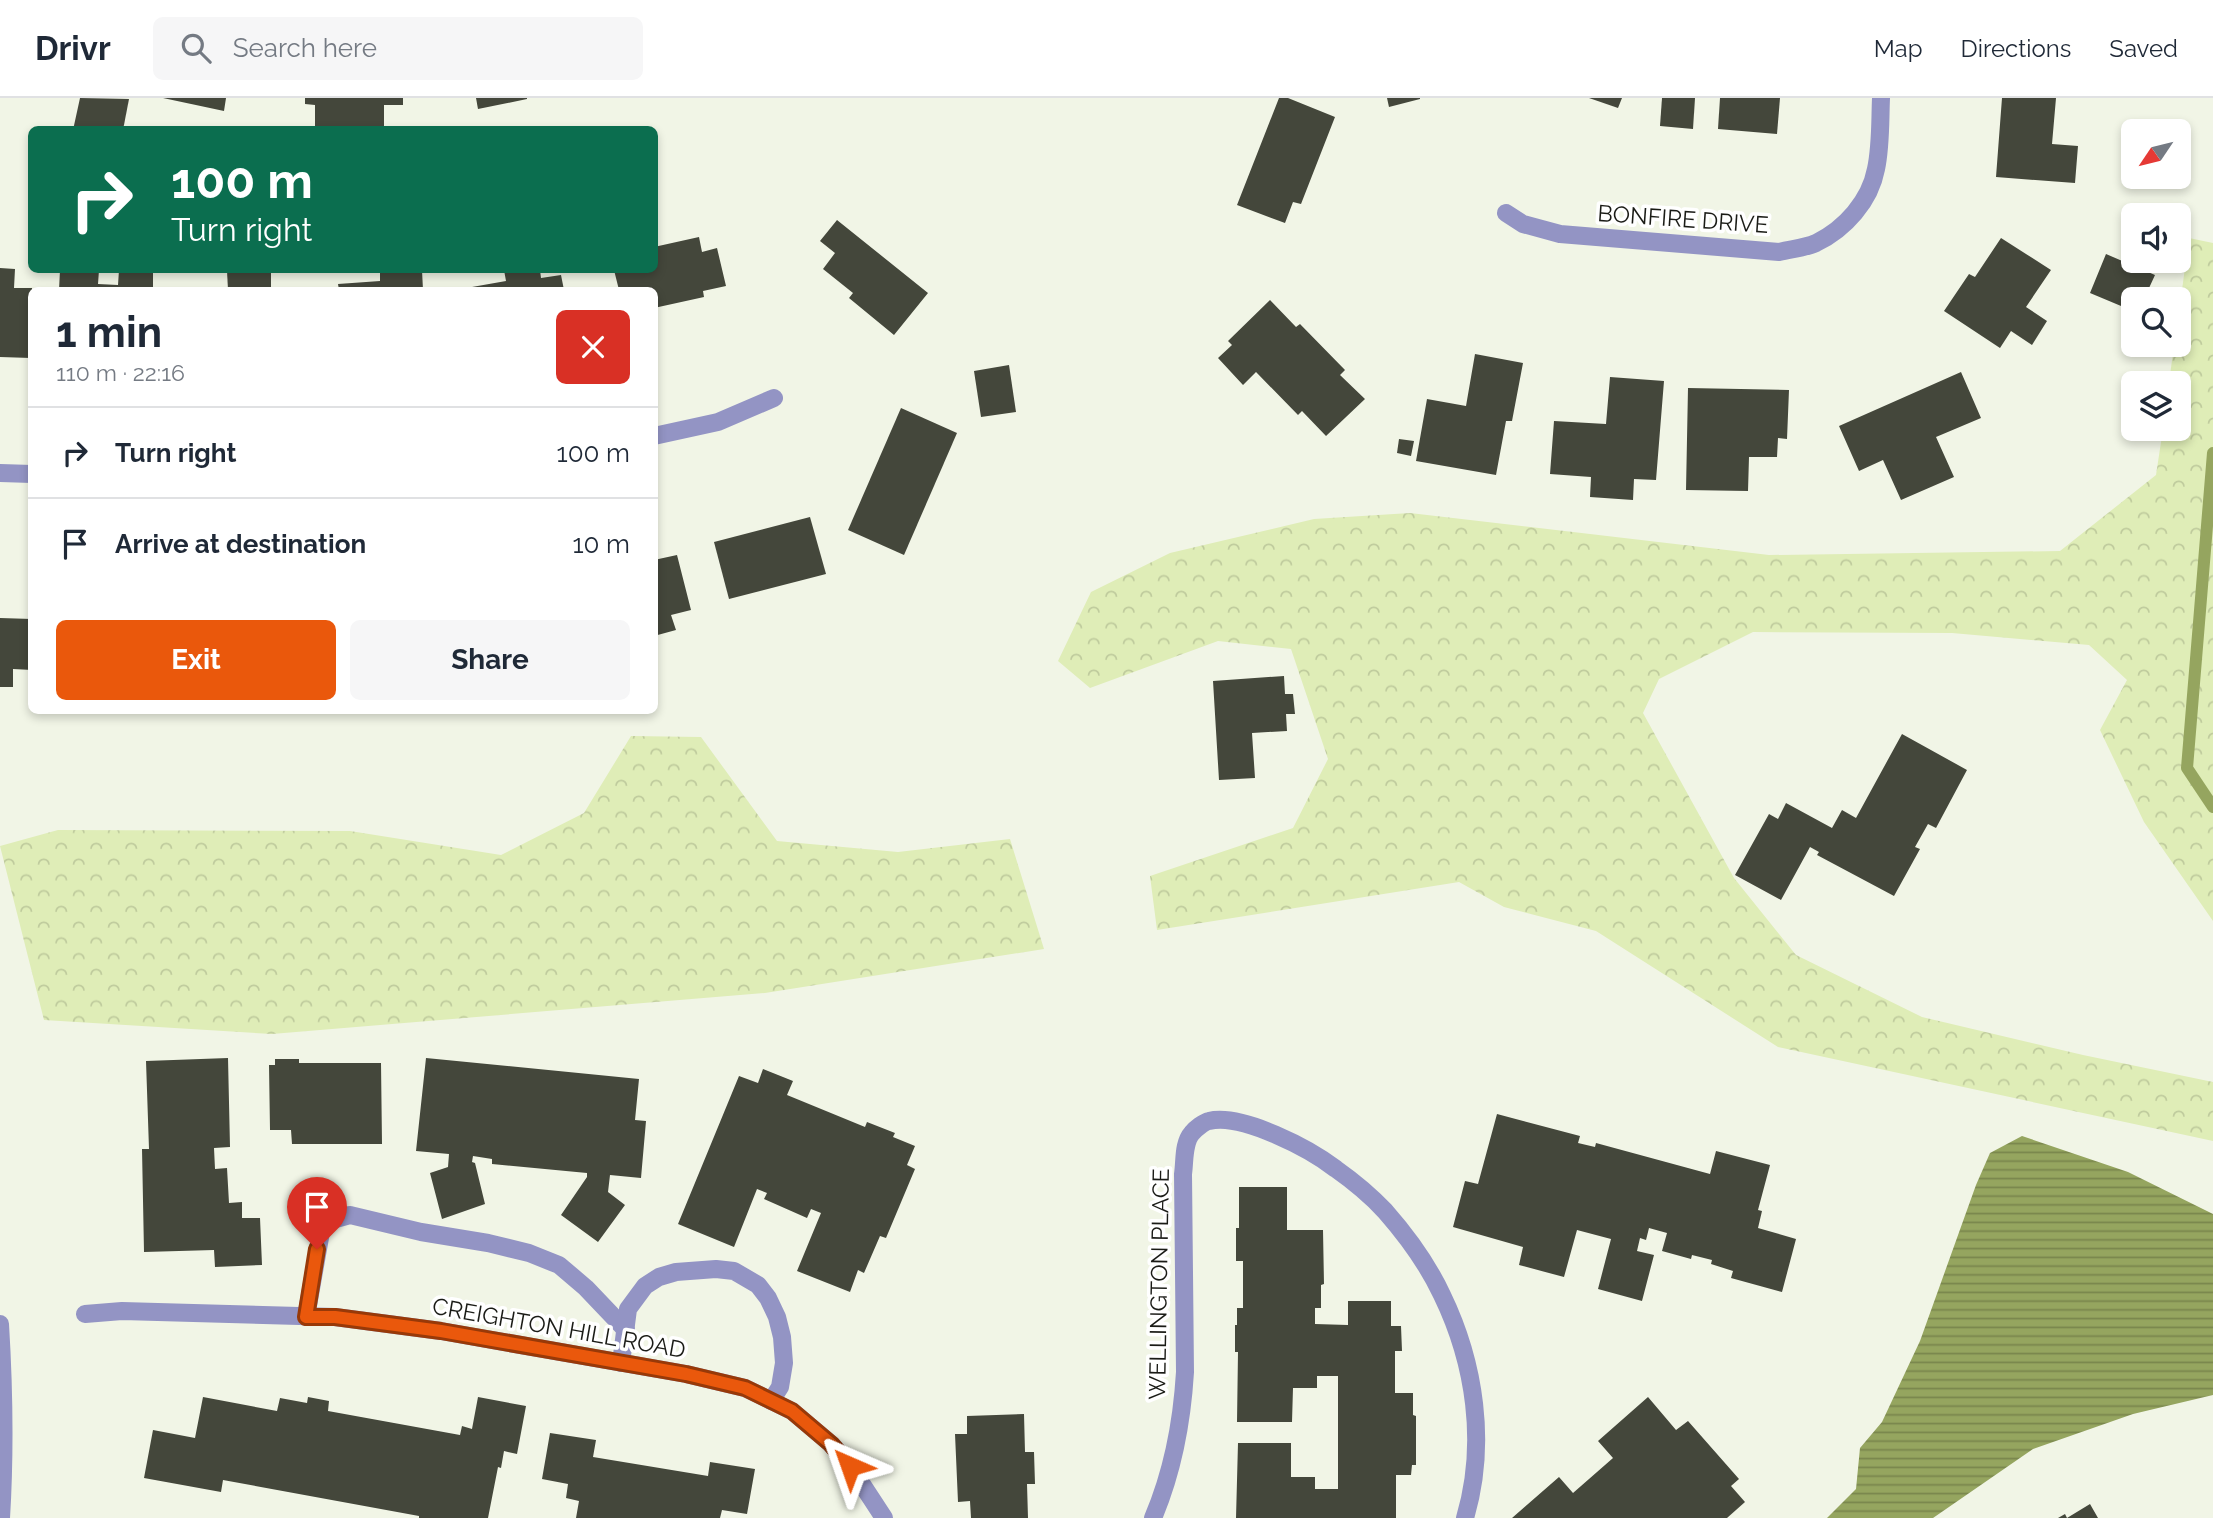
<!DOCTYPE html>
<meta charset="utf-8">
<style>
:root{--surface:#fff;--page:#f6f6f7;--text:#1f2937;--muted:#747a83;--line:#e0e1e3;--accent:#ea580c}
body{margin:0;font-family:Raleway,sans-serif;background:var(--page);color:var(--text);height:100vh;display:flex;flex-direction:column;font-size:26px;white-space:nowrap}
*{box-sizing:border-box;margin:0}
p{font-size:23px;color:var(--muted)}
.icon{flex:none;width:38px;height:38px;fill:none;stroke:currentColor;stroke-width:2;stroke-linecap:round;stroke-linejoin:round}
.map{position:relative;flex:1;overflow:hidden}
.details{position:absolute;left:28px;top:189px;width:630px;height:427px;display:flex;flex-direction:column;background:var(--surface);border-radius:10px;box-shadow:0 4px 10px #0003}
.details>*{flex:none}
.banner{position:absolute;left:28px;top:28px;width:630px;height:147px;border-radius:10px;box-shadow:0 4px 10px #0003;background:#0b6e4f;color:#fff;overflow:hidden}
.needle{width:46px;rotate:235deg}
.buttons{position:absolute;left:2121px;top:21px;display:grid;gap:14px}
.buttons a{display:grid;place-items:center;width:70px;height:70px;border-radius:10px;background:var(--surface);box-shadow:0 4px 10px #0003;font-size:35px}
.pin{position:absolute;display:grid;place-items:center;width:60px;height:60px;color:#fff;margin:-72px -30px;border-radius:50% 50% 50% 0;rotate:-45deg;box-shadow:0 0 7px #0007}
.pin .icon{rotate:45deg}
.me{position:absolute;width:77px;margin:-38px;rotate:317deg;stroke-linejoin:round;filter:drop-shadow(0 0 5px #0008)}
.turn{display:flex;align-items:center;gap:24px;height:147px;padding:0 28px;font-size:32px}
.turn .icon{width:91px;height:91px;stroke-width:2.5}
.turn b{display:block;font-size:49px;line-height:60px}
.round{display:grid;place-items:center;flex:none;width:74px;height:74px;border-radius:10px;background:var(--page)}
.overview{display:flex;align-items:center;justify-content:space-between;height:119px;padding:0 28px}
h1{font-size:42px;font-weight:700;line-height:52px}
.button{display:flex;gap:14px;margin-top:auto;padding:14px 28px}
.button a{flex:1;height:80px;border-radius:10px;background:var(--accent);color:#fff;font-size:28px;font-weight:700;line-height:80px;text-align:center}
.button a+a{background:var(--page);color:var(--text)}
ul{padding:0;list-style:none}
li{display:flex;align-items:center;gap:21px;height:91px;padding:0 28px;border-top:2px solid var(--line)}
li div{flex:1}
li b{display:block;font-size:26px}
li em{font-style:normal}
header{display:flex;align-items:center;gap:42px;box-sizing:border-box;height:98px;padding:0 35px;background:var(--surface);border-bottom:2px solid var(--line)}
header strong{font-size:33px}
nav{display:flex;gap:38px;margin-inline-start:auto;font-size:24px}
.search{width:490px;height:63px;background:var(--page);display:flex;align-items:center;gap:18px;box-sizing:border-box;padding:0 24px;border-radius:10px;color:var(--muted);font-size:26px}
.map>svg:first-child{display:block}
</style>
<header>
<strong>Drivr</strong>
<div class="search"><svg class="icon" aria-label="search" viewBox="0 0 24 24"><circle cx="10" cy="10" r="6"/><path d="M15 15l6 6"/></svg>Search here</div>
<nav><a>Map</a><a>Directions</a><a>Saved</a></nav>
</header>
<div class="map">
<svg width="2213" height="1420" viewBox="0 0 2213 1420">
<defs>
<pattern id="forest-crowns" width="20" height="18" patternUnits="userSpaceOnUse" patternTransform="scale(1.75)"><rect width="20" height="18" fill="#dfedb7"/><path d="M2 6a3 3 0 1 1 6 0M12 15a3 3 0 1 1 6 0" fill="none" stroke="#bfcb9d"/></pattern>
<pattern id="water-rules" width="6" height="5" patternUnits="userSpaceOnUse" patternTransform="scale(1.75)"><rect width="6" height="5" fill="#95a55f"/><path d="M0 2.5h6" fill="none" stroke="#79864d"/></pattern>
</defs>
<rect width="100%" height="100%" fill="#f1f5e6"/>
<g fill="url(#forest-crowns)">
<path d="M2189,140L2213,145V823L2144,724L2100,632L2127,582L2089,547L1952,535L1753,534L1659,581L1643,615L1734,780L1796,857L1922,919L2083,957L2213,984V1043L1778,949L1596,833L1504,809L1459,784L1157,832L1150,778L1293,730L1328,661L1291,551L1218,543L1090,590L1058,563L1091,494L1170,455L1314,421L1410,415L1769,457L2060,453L2156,377L2163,331H2179V285H2169L2174,247H2179V214Z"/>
<path d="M631,638L701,639L777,743L898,754L1010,741L1044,851L765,895L272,936L44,922L0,748L58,732L350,733L501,757L584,715Z"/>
</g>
<path fill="url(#water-rules)" d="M2022,1038L2128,1074L2213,1116V1297L2133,1316L2033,1351L1933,1420H1827L1856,1391L1860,1350L1882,1324L1920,1243L1976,1087L1990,1055Z"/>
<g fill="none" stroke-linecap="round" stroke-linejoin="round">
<path stroke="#95a55f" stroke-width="12" d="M2213,355L2187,670L2213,709"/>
</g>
<g fill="#44473b">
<path d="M80,0L129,1L123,32H73Z"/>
<path d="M163,0H226L224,13Z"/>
<path d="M305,0H403V7H384V28H356V32H315V7L305,6Z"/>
<path d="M476,0H527V1L478,11Z"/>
<path d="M1279,0H1288L1335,19L1301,106L1293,104L1285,125L1237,107Z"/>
<path d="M1387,0H1420V1L1389,9Z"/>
<path d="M1589,0H1622L1618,10Z"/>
<path d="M1662,0H1695L1693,31L1660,28Z"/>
<path d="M1720,0H1780L1777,36L1718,31Z"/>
<path d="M2002,0H2056L2052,46L2078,48L2075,85L1996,79Z"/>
<path d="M837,122L928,195L894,237L849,200L853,195L823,171L835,155L820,143Z"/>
<path d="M699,139L702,154L717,150L726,188L703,193L704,199L654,210V192H619L614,172H654V149Z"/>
<path d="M2001,140L2051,172L2026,209L2047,223L2032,247L2011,233L2000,250L1944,213L1969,176L1975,179Z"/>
<path d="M2106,156L2155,177L2144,201H2133V213L2090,195Z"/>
<path d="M0,170L15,171L14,190H32L31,260L0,259Z"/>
<path d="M60,172H99L98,186L118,187L119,172H153V192H59Z"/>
<path d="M380,172H422L423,192H339L338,186L380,183Z"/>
<path d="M504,172H540L541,180L561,177L564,192H473L472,189L506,183Z"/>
<path d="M227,173L271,174V192H228Z"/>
<path d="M1270,202L1296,229L1300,226L1345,272L1340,277L1365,301L1326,338L1302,313L1298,317L1256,274L1243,287L1218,260L1232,247L1228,243Z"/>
<path d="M1475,256L1523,265L1512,323H1506L1496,377L1416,363L1427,301L1466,308Z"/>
<path d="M1009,267L1016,314L981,319L974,273Z"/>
<path d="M1961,274L1981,320L1936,339L1954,379L1901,402L1883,362L1859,373L1839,328Z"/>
<path d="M1610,279L1664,283L1656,382L1634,381L1633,402L1590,399L1591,379L1550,376L1554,323L1606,326Z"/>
<path d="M1688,290L1789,292L1787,341L1778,340L1777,359H1749L1748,393L1686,392Z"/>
<path d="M901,310L957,335L904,457L848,432Z"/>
<path d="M1399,341L1414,343L1411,358L1397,355Z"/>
<path d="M810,419L826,476L729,501L714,444Z"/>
<path d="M677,457L691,512L671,517L676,532L654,538V462Z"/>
<path d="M0,520L32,521V572L13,571V589H0Z"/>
<path d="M1284,578L1285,596H1293L1295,616H1286L1287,633L1252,635L1255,680L1219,682L1213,583Z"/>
<path d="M1902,636L1967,672L1936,730L1928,726L1915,749L1920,751L1894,798L1817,757L1819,754L1810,749L1781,802L1735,777L1769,716L1778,721L1786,705L1832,730L1842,712L1856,720Z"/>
<path d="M228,960L230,1049L214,1050L215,1071L227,1070L229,1105L242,1104V1120H260L262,1167L215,1169L214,1152L144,1154L142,1051H149L146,963Z"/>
<path d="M426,960L639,981L635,1022L646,1023L641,1080L610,1077L608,1094L625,1107L598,1144L561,1117L587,1079V1075L492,1066V1061L473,1058L472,1064L475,1065L485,1106L442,1121L430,1075L448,1069L449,1056L416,1053Z"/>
<path d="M275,961H299V965H381L382,1046H292L291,1032H270L269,967H275Z"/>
<path d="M763,971L793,983L787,997L865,1029L867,1024L895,1035L893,1039L915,1048L907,1067L915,1071L886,1140L880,1138L864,1175L858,1172L850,1194L797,1173L821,1115L811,1111L807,1120L764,1101L767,1095L757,1091L734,1149L678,1126L739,978L758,985Z"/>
<path d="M1497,1016L1580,1038L1578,1045L1595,1049L1596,1045L1710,1076L1716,1053L1770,1067L1758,1112L1762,1113L1758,1130L1796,1141L1782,1194L1731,1180L1733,1173L1711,1166L1712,1162L1692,1157L1691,1161L1662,1153L1667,1135L1649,1130L1646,1142L1640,1140L1637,1153L1654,1157L1642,1203L1598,1191L1611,1141L1577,1132L1564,1179L1519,1167L1523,1149L1453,1129L1465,1083L1478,1086Z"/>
<path d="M1239,1089H1287V1132H1323L1324,1186L1321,1187V1210H1315V1226L1348,1227V1203H1391V1228H1401L1402,1253H1395V1295H1413V1317L1416,1318V1367H1412L1411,1377H1396V1420H1236L1238,1345H1291V1379H1315V1391H1338V1278H1317V1290H1293L1292,1324H1237L1238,1254H1235V1227H1237V1210H1243V1163H1236V1130H1239Z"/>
<path d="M203,1299L277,1313L280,1300L307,1305L308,1299L329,1303L328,1313L460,1337L462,1328L472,1331L478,1299L526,1308L517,1356L504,1353L501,1370L498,1369L488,1420H419V1418L223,1382L221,1394L144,1380L153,1332L195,1340Z"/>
<path d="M1648,1299L1676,1332L1688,1323L1739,1381L1731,1388L1745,1404L1727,1420H1512L1559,1379L1573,1395L1613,1360L1598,1343Z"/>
<path d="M1024,1316L1025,1354H1034L1035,1386H1027L1028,1420H971L970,1403L958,1404L955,1336H967V1318Z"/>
<path d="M550,1335L596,1342L593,1359L708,1378L710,1364L755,1371L747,1416L722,1412L720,1420H576L579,1403L566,1400L568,1386L542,1381Z"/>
<path d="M2090,1406L2098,1420H2058L2065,1416L2067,1420Z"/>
</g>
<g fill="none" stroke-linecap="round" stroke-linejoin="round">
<g stroke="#9394c4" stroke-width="18">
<path d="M306,1219L321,1134L332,1122L350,1117L421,1134L488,1145L529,1155L559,1167L586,1190L626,1232"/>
<path d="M0,1226C4,1291 5,1355 1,1420"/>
<path d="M621,1265L628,1211L645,1188L659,1179L676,1174L716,1171L734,1173L758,1187L768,1200L777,1219L782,1239L784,1265L780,1289L771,1303"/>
</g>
<g stroke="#9394c4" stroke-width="18">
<path d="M1506,115L1523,126L1560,136L1779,154C1791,151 1805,150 1816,145C1845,131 1870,103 1876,71C1881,48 1880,23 1881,0"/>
<path d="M654,338L718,324L774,300"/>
<path d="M0,375L32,376"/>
<path d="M85,1216L122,1213L335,1219L441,1233L686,1276L745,1290L792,1313L831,1346L850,1368L884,1420"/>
<path d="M1153,1420C1173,1373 1182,1324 1185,1274L1183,1076C1185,1063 1183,1045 1192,1035C1195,1031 1204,1024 1209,1023C1242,1015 1310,1051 1336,1071C1353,1083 1371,1098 1385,1113C1407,1138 1428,1167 1442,1197C1475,1265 1487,1346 1465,1420"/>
</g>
</g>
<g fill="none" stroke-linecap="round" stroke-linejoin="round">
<g stroke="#983908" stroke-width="18">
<path id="route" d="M317,1151L306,1219H335L441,1233L686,1276L745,1290L792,1313L831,1346L850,1368"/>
</g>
<use href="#route" stroke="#ea580c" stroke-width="12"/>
</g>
<g text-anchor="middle" stroke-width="7" stroke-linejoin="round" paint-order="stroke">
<g font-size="23" fill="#1a1b16" stroke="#fff">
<text transform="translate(1683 121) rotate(4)" y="8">BONFIRE DRIVE</text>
<text transform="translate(1159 1186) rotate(-89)" y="8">WELLINGTON PLACE</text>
<text transform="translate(559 1230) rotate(10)" y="8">CREIGHTON HILL ROAD</text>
</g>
</g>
</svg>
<div class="buttons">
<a><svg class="needle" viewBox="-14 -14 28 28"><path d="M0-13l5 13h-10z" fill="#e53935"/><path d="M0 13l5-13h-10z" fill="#747a83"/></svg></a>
<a><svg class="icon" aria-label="sound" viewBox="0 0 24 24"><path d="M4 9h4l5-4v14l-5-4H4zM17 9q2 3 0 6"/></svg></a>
<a><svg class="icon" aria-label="search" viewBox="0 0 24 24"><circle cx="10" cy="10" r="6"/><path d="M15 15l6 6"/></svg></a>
<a><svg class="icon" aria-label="layers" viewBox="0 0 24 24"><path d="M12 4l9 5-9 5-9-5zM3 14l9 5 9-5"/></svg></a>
</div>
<div class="pin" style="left:317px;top:1151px;background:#d93025"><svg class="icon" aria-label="arrive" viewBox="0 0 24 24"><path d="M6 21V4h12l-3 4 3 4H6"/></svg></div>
<svg class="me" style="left:850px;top:1368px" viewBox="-20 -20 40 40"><path d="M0-17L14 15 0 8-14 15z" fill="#ea580c" stroke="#fff" stroke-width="4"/></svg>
<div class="banner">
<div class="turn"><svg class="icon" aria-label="right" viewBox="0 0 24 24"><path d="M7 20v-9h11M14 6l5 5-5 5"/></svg><div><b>100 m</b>Turn right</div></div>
</div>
<section class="details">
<div class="overview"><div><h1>1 min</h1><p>110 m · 22:16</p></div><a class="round" style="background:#d93025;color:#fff"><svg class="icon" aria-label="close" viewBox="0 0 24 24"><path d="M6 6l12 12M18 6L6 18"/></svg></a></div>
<ul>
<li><svg class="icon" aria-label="right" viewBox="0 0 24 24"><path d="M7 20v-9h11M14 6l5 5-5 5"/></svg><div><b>Turn right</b></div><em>100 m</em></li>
<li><svg class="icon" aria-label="arrive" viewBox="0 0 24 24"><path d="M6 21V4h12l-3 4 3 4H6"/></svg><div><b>Arrive at destination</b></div><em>10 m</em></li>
</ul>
<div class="button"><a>Exit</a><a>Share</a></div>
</section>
</div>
